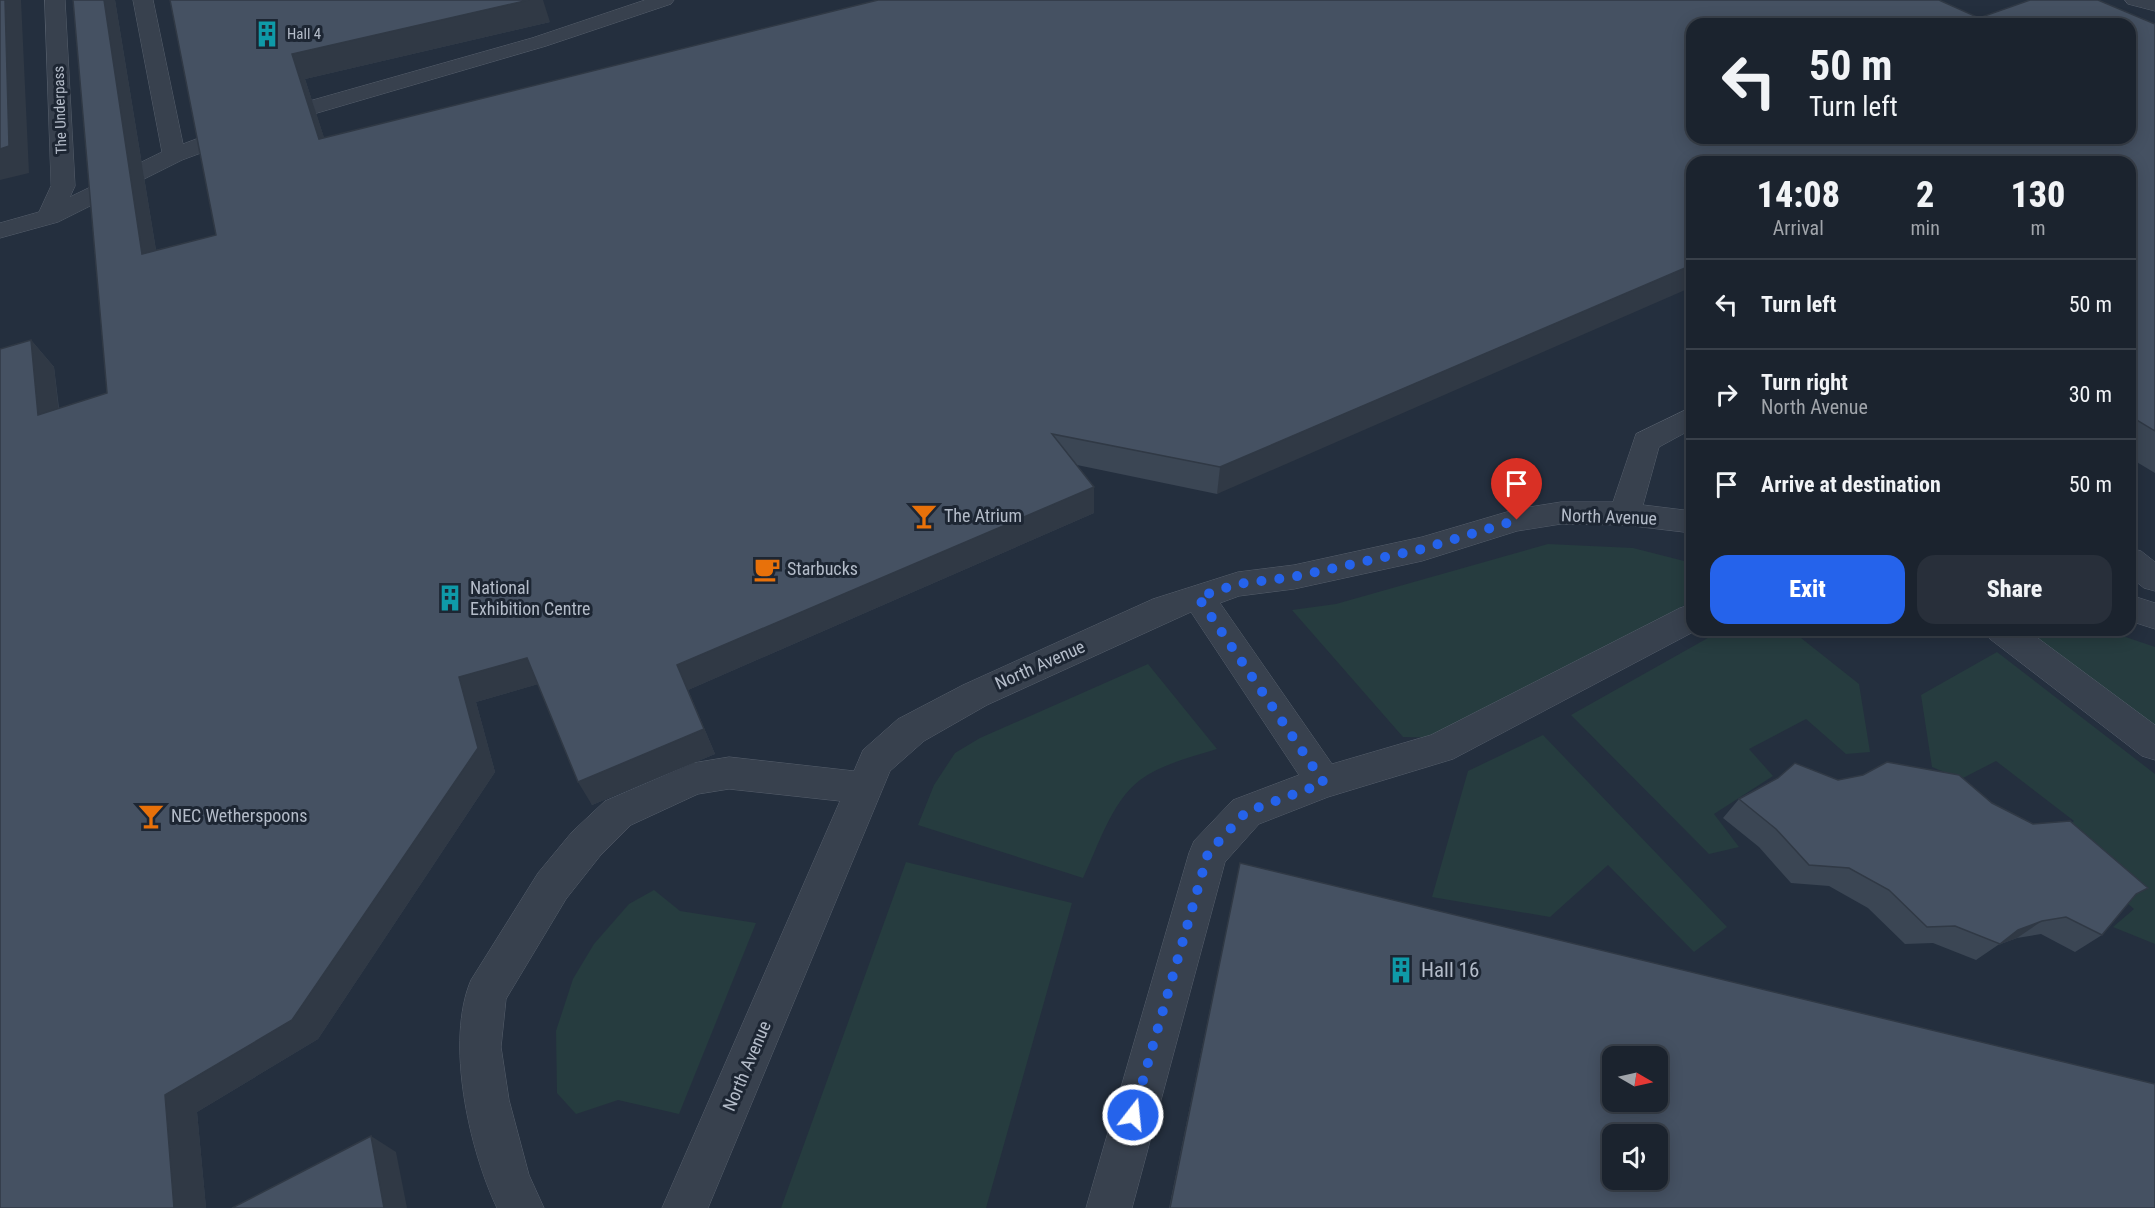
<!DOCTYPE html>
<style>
:root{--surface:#1b232e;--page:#282f3a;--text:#f1f3f6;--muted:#a0a4aa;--line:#39404a;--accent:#2563eb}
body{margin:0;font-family:"Roboto Condensed",sans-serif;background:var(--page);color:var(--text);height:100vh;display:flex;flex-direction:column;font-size:22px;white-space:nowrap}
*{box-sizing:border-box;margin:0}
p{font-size:20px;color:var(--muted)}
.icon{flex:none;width:33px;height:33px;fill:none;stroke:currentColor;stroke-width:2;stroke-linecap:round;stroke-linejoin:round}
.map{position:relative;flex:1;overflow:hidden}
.details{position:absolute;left:1686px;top:156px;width:450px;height:480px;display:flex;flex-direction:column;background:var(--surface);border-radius:18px;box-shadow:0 3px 15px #0003,0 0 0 2px var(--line)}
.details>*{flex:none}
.guide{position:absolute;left:1686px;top:18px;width:450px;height:126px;border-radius:18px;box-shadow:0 3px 15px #0003,0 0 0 2px var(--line);background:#1b232e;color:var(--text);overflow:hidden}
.needle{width:39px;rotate:99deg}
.controls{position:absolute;left:1602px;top:1046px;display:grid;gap:12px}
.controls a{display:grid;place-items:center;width:66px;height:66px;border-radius:12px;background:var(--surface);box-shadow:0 3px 15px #0003,0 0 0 2px var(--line);font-size:30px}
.pin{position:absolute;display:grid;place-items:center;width:51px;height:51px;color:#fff;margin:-62px -26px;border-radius:50% 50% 50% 0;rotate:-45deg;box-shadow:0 0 6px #0007}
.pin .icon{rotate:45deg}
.me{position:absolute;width:66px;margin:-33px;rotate:16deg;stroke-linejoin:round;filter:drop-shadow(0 0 4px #0008)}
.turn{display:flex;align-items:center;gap:21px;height:126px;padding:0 24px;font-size:27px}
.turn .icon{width:78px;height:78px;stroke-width:2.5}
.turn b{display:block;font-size:42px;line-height:51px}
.eta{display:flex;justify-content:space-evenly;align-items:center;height:102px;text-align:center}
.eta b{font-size:36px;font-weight:800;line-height:42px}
.cta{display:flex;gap:12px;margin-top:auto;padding:12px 24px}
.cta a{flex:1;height:69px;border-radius:18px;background:var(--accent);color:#fff;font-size:24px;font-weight:800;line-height:69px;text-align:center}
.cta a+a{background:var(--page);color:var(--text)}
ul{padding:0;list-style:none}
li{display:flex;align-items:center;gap:18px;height:90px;padding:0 24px;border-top:2px solid var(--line)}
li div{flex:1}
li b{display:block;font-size:22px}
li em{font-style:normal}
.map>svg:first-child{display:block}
</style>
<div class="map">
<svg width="2155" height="1208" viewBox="0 0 2155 1208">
<rect width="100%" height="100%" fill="#242f3e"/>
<g fill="#263c3f">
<path d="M1548,544L1633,548L1692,563V601L1448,738L1403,737L1292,610L1336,604Z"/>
<path d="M1722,630H1791L1859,684L1870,752L1846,754L1806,719L1749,749L1773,776L1714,814L1739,847L1709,854L1571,715Z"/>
<path d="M2016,630H2105L2155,647V735Z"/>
<path d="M1997,652L2155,774V944L2113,927L2134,909L2052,837L2074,821L1996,761L1961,779L1932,767L1921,695Z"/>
<path d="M1148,664L1217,749C1191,757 1162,764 1140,780C1111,802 1098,847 1083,878L918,825L934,785L955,753L980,738Z"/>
<path d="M1543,735L1727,927L1694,952L1608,865L1550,917L1432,897L1468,771Z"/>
<path d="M906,862L1072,903L986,1208H781Z"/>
<path d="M654,890L680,911L756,923L679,1114L618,1100L576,1114L557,1093L556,1031L573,979L594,944L629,904Z"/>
</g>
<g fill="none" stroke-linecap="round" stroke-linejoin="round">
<g stroke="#565f6c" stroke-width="1">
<g id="minor">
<path d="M45,0H65L75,186L70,197L162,152L133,0H153L183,144L260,115L532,38L645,0H674L671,4L546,46L276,125L182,160L58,222L0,238V223L39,212L51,186Z"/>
<path d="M2125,0H2155V11L2128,4Z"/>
<path d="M1692,407V429L1659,447L1643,505L1692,511V533L1625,525L1561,524L1517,531L1422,561L1294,589L1239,596L1220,603L1332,764L1431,735L1680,608L1692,604V630H1697L1453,759L1328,797L1259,824L1225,862L1132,1208H1086L1189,853L1194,841L1233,800L1299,775L1191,612L987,705L924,741L890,771L708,1208H662L840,801L729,789L698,794L631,825L600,856L566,899L506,999L501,1047L509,1100L529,1175L544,1208H497C469,1149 445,1041 471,980L538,873L572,832L605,801L693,763L729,757L854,771L863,750L898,719L963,685L1153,599L1238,572L1294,565L1422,537L1517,509L1561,502H1613L1636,434Z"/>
<path d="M2130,548L2141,551L2155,562V591L2144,588L2130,577Z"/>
<path d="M2130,595L2155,603V629L2130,621Z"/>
<path d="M1985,630H2027L2155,725V760L2142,756L1990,639Z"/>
</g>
</g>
<use href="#minor" fill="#38414e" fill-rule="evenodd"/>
</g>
<g fill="#3b4654">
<path d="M73,0H115L156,250L216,235L170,0L550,22L305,79L324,138L1979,18L2155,24V473L2130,458V162H1692L1217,494L1077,465L1094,513L688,690L715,754L592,805L538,684L476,702L495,772L318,1039L197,1112L206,1208H0L31,340L54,367L59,408L107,393Z"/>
<path d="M1838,780L1992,803L2134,896L2102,935L2075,952L2041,934L2017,938L1998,945L1976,960L1933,943L1905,944L1868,908L1829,886L1791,883L1759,847L1723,818L1739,799Z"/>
<path d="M1240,863L2155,1208H1169Z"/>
</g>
<g fill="#303945">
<path d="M5,0H21L29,173L0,180V149Z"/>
<path d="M104,0H115L161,281L142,254Z"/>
<path d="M529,0H543L550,22L305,79L333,165L319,139L292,54Z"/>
<path d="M1692,265V287L1217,494L1220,467Z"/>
<path d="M31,340L54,367L62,442L38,415Z"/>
<path d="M1094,487V513L688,690L715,754L592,805L578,782L677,665Z"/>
<path d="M527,658L542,683L476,702L495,772L318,1039L197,1112L206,1208H174L165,1095L459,677Z"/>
<path d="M2042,921L2017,938L1998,945L2018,930Z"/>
<path d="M371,1136L396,1152L407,1208H384Z"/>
</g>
<g fill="#455162" stroke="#303945" stroke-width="1.5" fill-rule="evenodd">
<path d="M0,0H5L9,146L0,149Z"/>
<path d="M73,0H104L142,254L216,235L170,0H529L292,54L319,139L878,0H1939L1979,18L2030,0H2098L2155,24V431L2130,416V162H1692V265L1220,467L1052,434L1094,487L677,665L704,729L578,782L527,658L459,677L478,748L292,1020L165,1095L174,1208H0V349L31,340L38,415L107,393ZM1692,24H2130V138H1692Z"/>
<path d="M1887,762L1959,775L1992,803L2033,824L2070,821L2148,888L2136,894L2102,935L2066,917L2042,921L2018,930L2000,944L1955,926L1927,927L1889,890L1849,868L1809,865L1776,829L1739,799L1778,778L1795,763L1838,780L1863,775Z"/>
<path d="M1240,863L2155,1084V1208H1170ZM1612,1056H1658V1101H1612ZM1612,1134H1658V1179H1612Z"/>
<path d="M371,1136L384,1208H232Z"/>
</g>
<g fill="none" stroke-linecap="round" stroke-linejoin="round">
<path stroke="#2563eb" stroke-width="10" stroke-dasharray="0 18" d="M1133,1115L1208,853L1246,812L1324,783L1198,597L1238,584L1293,577L1422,549L1517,520"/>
</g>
<defs>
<g id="building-bare" transform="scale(2.07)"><path d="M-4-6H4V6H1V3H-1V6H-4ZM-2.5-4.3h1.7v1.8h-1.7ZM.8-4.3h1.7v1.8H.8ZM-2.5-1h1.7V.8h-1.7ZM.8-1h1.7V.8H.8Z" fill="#0f9aa8" stroke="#1d2633" stroke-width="2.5" paint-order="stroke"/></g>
<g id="bar-bare" transform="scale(2.07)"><path d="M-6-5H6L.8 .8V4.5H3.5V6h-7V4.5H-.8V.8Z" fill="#e8710a" stroke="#1d2633" stroke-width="2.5" paint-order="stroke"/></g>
<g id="cafe-bare" transform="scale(2.07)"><path d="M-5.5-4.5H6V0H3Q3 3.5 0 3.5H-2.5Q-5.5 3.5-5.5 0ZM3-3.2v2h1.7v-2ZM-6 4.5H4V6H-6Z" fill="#e8710a" stroke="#1d2633" stroke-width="2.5" paint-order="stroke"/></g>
</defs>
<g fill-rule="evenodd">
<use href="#building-bare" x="267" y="34"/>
<use href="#bar-bare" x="924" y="516"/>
<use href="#cafe-bare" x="767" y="569"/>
<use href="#building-bare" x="450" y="598"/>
<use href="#bar-bare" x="151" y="816"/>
<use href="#building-bare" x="1401" y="970"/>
</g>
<g text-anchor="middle" stroke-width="6" stroke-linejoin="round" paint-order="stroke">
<g font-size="15" fill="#b4bcc9" stroke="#1d2633" text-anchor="start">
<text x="287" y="39">Hall 4</text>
</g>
<g font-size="15" fill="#b4bcc9" stroke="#1d2633">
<text transform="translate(60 110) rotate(-92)" y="5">The Underpass</text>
</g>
<g font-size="18" fill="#b4bcc9" stroke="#1d2633" text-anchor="start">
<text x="944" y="522">The Atrium</text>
<text x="787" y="575">Starbucks</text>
<text x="470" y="594">National<tspan x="470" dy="21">Exhibition Centre</tspan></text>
<text x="171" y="822">NEC Wetherspoons</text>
</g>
<g font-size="18" fill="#b4bcc9" stroke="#1d2633">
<text transform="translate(1609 517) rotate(2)" y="6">North Avenue</text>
<text transform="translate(1040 665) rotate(-24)" y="6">North Avenue</text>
<text transform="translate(747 1066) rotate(-67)" y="6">North Avenue</text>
</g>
<g font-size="21" fill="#b4bcc9" stroke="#1d2633" text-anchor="start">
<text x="1421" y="977">Hall 16</text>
</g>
</g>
</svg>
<div class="controls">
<a><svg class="needle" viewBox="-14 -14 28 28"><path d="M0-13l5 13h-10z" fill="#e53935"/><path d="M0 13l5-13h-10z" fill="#a0a4aa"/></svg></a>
<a><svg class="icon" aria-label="sound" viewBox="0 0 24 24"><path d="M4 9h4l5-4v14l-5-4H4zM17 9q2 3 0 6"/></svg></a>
</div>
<div class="pin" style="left:1517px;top:520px;background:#d93025"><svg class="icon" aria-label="arrive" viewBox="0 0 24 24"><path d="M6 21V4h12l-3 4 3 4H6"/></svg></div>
<svg class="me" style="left:1133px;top:1115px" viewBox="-20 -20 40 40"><circle r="17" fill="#2563eb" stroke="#fff" stroke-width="3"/><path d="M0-11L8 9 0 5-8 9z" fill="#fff"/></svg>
<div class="guide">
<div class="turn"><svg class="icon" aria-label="left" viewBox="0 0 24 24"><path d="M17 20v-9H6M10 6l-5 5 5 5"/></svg><div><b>50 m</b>Turn left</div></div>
</div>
<section class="details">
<div class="eta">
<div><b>14:08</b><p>Arrival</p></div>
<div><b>2</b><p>min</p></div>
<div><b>130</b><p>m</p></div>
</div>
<ul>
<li><svg class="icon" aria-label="left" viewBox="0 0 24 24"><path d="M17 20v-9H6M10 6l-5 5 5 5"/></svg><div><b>Turn left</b></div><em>50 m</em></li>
<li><svg class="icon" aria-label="right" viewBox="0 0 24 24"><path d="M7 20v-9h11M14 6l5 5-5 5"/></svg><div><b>Turn right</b><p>North Avenue</p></div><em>30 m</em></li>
<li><svg class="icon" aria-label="arrive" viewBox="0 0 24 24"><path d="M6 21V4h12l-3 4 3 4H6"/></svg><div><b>Arrive at destination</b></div><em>50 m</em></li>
</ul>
<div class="cta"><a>Exit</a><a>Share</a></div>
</section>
</div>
